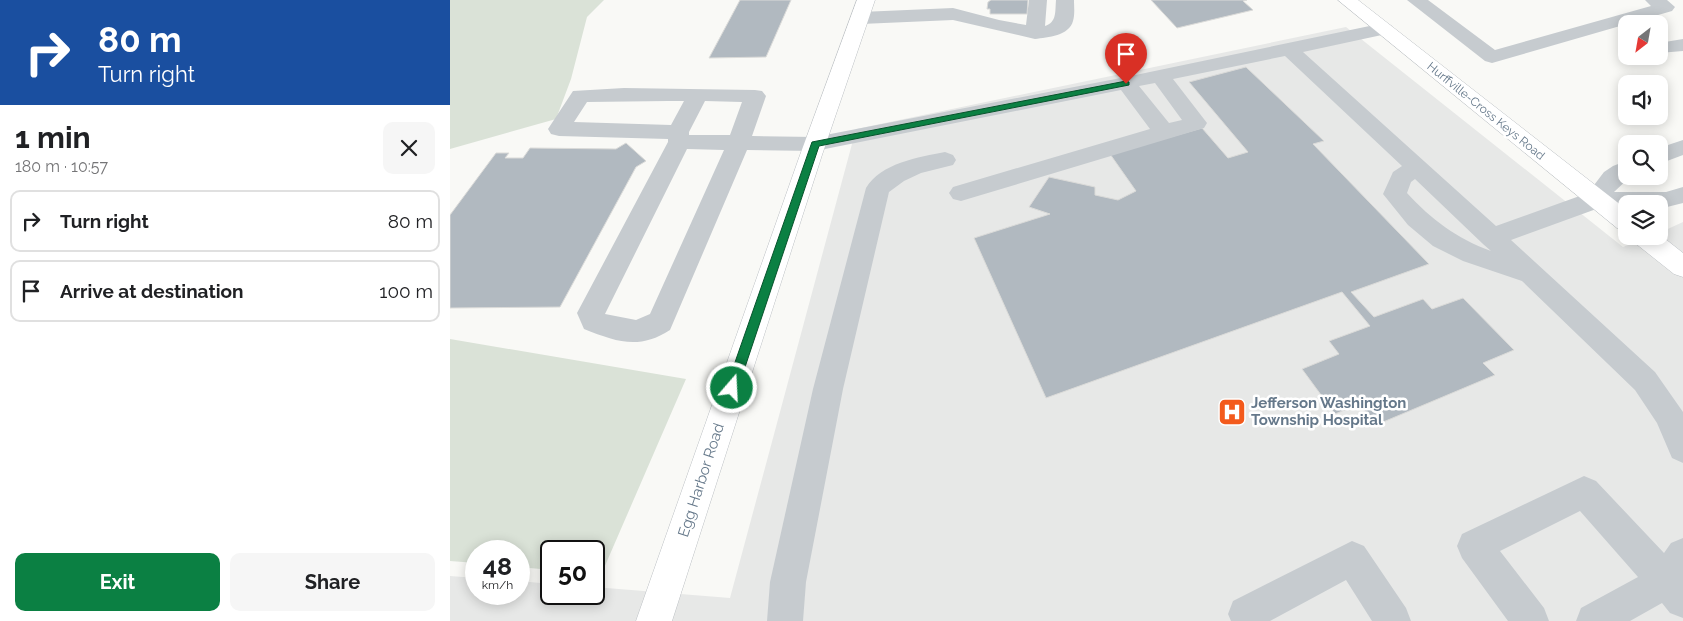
<!DOCTYPE html>
<meta charset="utf-8">
<style>
:root{--surface:#fff;--page:#f6f6f6;--text:#202124;--muted:#757577;--line:#e0e0e0;--accent:#0b8043}
body{margin:0;font-family:Raleway,sans-serif;background:var(--page);color:var(--text);height:100vh;display:flex;flex-direction:column;font-size:19px;white-space:nowrap}
*{box-sizing:border-box;margin:0}
p{font-size:16px;color:var(--muted)}
.icon{flex:none;width:28px;height:28px;fill:none;stroke:currentColor;stroke-width:2;stroke-linecap:round;stroke-linejoin:round}
.map{position:relative;flex:1;overflow:hidden}
.sheet{display:flex;flex-direction:column;background:var(--surface);width:450px}
.sheet>*{flex:none}
.banner{background:#1a4fa0;color:#fff;overflow:hidden}
.needle{width:32px;rotate:211deg}
.buttons{position:absolute;left:1168px;top:15px;display:grid;gap:10px}
.buttons a{display:grid;place-items:center;width:50px;height:50px;border-radius:10px;background:var(--surface);box-shadow:0 2px 12px #0003;font-size:25px}
.speed{position:absolute;left:15px;top:540px;display:flex;gap:10px;font-size:25px;font-weight:700;text-align:center}
.speed>*{display:grid;place-content:center;width:65px;height:65px;border-radius:50%;background:var(--surface);box-shadow:0 2px 12px #0003;line-height:1}
.speed small{font-size:12px;font-weight:400}
.speed .limit{border:2px solid #111;border-radius:8px;background:#fff;color:#111}
.pin{position:absolute;display:grid;place-items:center;width:42px;height:42px;color:#fff;margin:-51px -21px;border-radius:50% 50% 50% 0;rotate:-45deg;box-shadow:0 0 5px #0007}
.pin .icon{rotate:45deg}
.me{position:absolute;width:55px;margin:-28px;rotate:19deg;stroke-linejoin:round;filter:drop-shadow(0 0 4px #0008)}
.turn{display:flex;align-items:center;gap:18px;height:105px;padding:0 15px;font-size:22px}
.turn .icon{width:65px;height:65px;stroke-width:2.5}
.turn b{display:block;font-size:35px;line-height:42px}
.round{display:grid;place-items:center;flex:none;width:52px;height:52px;border-radius:10px;background:var(--page)}
.overview{display:flex;align-items:center;justify-content:space-between;height:85px;padding:0 15px}
h1{font-size:30px;font-weight:700;line-height:38px}
.button{display:flex;gap:10px;margin-top:auto;padding:10px 15px}
.button a{flex:1;height:58px;border-radius:10px;background:var(--accent);color:#fff;font-size:20px;font-weight:700;line-height:58px;text-align:center}
.button a+a{background:var(--page);color:var(--text)}
ul{padding:0;list-style:none}
li{display:flex;align-items:center;gap:15px;height:62px;margin:0 10px 8px;padding:0 5px;border:2px solid var(--line);border-radius:10px}
li div{flex:1}
li b{display:block;font-size:19px}
li em{font-style:normal}
main{display:flex;flex:1;min-height:0}
.map>svg:first-child{display:block}
</style>
<main>
<section class="sheet">
<div class="banner">
<div class="turn"><svg class="icon" aria-label="right" viewBox="0 0 24 24"><path d="M7 20v-9h11M14 6l5 5-5 5"/></svg><div><b>80 m</b>Turn right</div></div>
</div>
<div class="overview"><div><h1>1 min</h1><p>180 m · 10:57</p></div><a class="round"><svg class="icon" aria-label="close" viewBox="0 0 24 24"><path d="M6 6l12 12M18 6L6 18"/></svg></a></div>
<ul>
<li><svg class="icon" aria-label="right" viewBox="0 0 24 24"><path d="M7 20v-9h11M14 6l5 5-5 5"/></svg><div><b>Turn right</b></div><em>80 m</em></li>
<li><svg class="icon" aria-label="arrive" viewBox="0 0 24 24"><path d="M6 21V4h12l-3 4 3 4H6"/></svg><div><b>Arrive at destination</b></div><em>100 m</em></li>
</ul>
<div class="button"><a>Exit</a><a>Share</a></div>
</section>
<div class="map">
<svg width="1233" height="621" viewBox="0 0 1233 621">
<rect width="100%" height="100%" fill="#f9f9f6"/>
<path fill="#e7e8e7" d="M896,27L1173,247L1200,236H1209V233L1233,222V621H0V576L26,578V594H69V581L101,584V594H144V587L280,598L406,129Z"/>
<g fill="#dae2d7">
<path d="M0,0H154L137,17L121,79L106,119L0,149Z"/>
<path d="M0,339L236,379L151,575L144,574V551H101V570L69,567V551H26V563L0,561Z"/>
</g>
<g fill="#b1b9c0" stroke="#dbdbd9">
<path d="M290,0H341L316,57L259,58Z"/>
<path d="M541,0H578L577,14H540V9H537L538,2Z"/>
<path d="M701,0H797L793,1L803,10L727,28Z"/>
<path d="M796,67L874,141L863,144L979,264L901,292L924,317L973,299L982,309L1013,298L1064,350L1033,363L1045,375L926,425L909,404L885,414L852,369L889,354L879,341L920,326L892,292L596,398L524,238L600,214L579,207L599,177L645,187V195L668,200L686,191L660,154L752,128L778,158L798,152L739,82Z"/>
<path d="M176,143L196,161L186,167L110,307L0,308V215L46,153H59L55,158H73L80,148L166,149Z"/>
</g>
<g fill="none" stroke-linecap="round" stroke-linejoin="round">
<g stroke="#bcc0c4" stroke-width="1">
<g id="major">
<path d="M407,0H425L372,155L222,621H186L350,155Z"/>
<path d="M888,0H908L1176,209V231L1167,228Z"/>
<path d="M1209,234L1233,253V277L1224,274L1185,243L1182,236H1209Z"/>
</g>
</g>
<g fill="#c6cbcf" fill-rule="evenodd">
<path d="M579,0H597L595,26C607,22 605,12 606,0H624C624,6 625,15 623,21C619,36 598,37 585,39L503,20L411,24L404,22L402,18L404,14L411,12L503,8L549,20L576,25Z"/>
<path d="M957,0H978L1045,50L1201,6L1195,0H1217L1225,7L1222,11L1042,63L1035,61Z"/>
<path d="M934,23L941,25L944,29L941,33L853,52L1046,226L1138,193L1154,172L1163,166L1176,161V176H1181L1164,192H1216L1233,187V203L1209,209V204H1176V209L1149,208L1061,240L1205,372L1233,412V463L1222,458L1207,423L1185,390L1072,281L1013,261L983,246L958,225L933,194L943,172L952,166L835,56L723,79L757,123L754,128L511,201L503,199L499,193L503,187L700,129L671,90L365,151L297,150L220,330C189,350 167,342 134,329L127,313L218,142V139L109,136L101,134L98,129L123,91L174,88L305,90L312,91L316,96L302,136L365,137L676,77ZM705,83L732,120L719,123L689,86ZM218,101H234L221,125L124,122L137,102ZM255,101L292,102L280,135H239V132ZM237,149L274,150L200,314L186,320L155,314ZM965,179L1033,244L1041,251C1006,238 982,220 957,193L961,182Z"/>
<path d="M1233,39V51L1209,53V43Z"/>
<path d="M1233,140V155L1209,164V148Z"/>
<path d="M495,152L503,155L506,160L503,165L471,173L454,181L439,192L393,389L356,582L353,621H317L320,582L363,389L416,188C431,163 469,157 495,152Z"/>
<path d="M1134,476L1146,481L1214,553L1221,543L1233,538V618L1220,613L1212,603L1180,621H1126L1131,608L1188,577L1130,511L1050,551L1094,608L1099,621H1058L1012,558L1007,546L1012,534Z"/>
<path d="M902,541L914,546L956,608L961,621H922L896,580L820,621H781L778,614L783,601Z"/>
</g>
<use href="#major" fill="#fff" fill-rule="evenodd"/>
</g>
<path fill="#0b8043" stroke="#07532c" d="M676,81L679,82V85L369,146L288,388L286,392L282,393L277,392L276,388L362,142Z"/>
<defs>
<g id="hospital-square" transform="scale(1.4375)"><rect x="-9" y="-9" width="18" height="18" rx="4" fill="#f35a1c" stroke="#fff"/><path d="M-5-5h3v3.5h4V-5h3V5h-3V1.5h-4V5h-3Z" fill="#fff"/></g>
</defs>
<g fill-rule="evenodd">
<use href="#hospital-square" x="782" y="412"/>
</g>
<g text-anchor="middle" stroke-width="5" stroke-linejoin="round" paint-order="stroke">
<g font-size="12" fill="#65788a" stroke="#fff">
<text transform="translate(1036 111) rotate(39)" y="4">Hurffville-Cross Keys Road</text>
</g>
<g font-size="15" font-weight="bold" fill="#65788a" stroke="#fff" text-anchor="start">
<text x="801" y="408">Jefferson Washington<tspan x="801" dy="17">Township Hospital</tspan></text>
</g>
<g font-size="15" fill="#65788a" stroke="#fff">
<text transform="translate(251 480) rotate(-72)" y="5">Egg Harbor Road</text>
</g>
</g>
</svg>
<div class="buttons">
<a><svg class="needle" viewBox="-14 -14 28 28"><path d="M0-13l5 13h-10z" fill="#e53935"/><path d="M0 13l5-13h-10z" fill="#757577"/></svg></a>
<a><svg class="icon" aria-label="sound" viewBox="0 0 24 24"><path d="M4 9h4l5-4v14l-5-4H4zM17 9q2 3 0 6"/></svg></a>
<a><svg class="icon" aria-label="search" viewBox="0 0 24 24"><circle cx="10" cy="10" r="6"/><path d="M15 15l6 6"/></svg></a>
<a><svg class="icon" aria-label="layers" viewBox="0 0 24 24"><path d="M12 4l9 5-9 5-9-5zM3 14l9 5 9-5"/></svg></a>
</div>
<div class="speed"><div>48<small>km/h</small></div><div class="limit">50</div></div>
<div class="pin" style="left:676px;top:84px;background:#d93025"><svg class="icon" aria-label="arrive" viewBox="0 0 24 24"><path d="M6 21V4h12l-3 4 3 4H6"/></svg></div>
<svg class="me" style="left:282px;top:388px" viewBox="-20 -20 40 40"><circle r="17" fill="#0b8043" stroke="#fff" stroke-width="3"/><path d="M0-11L8 9 0 5-8 9z" fill="#fff"/></svg>
</div>
</main>
